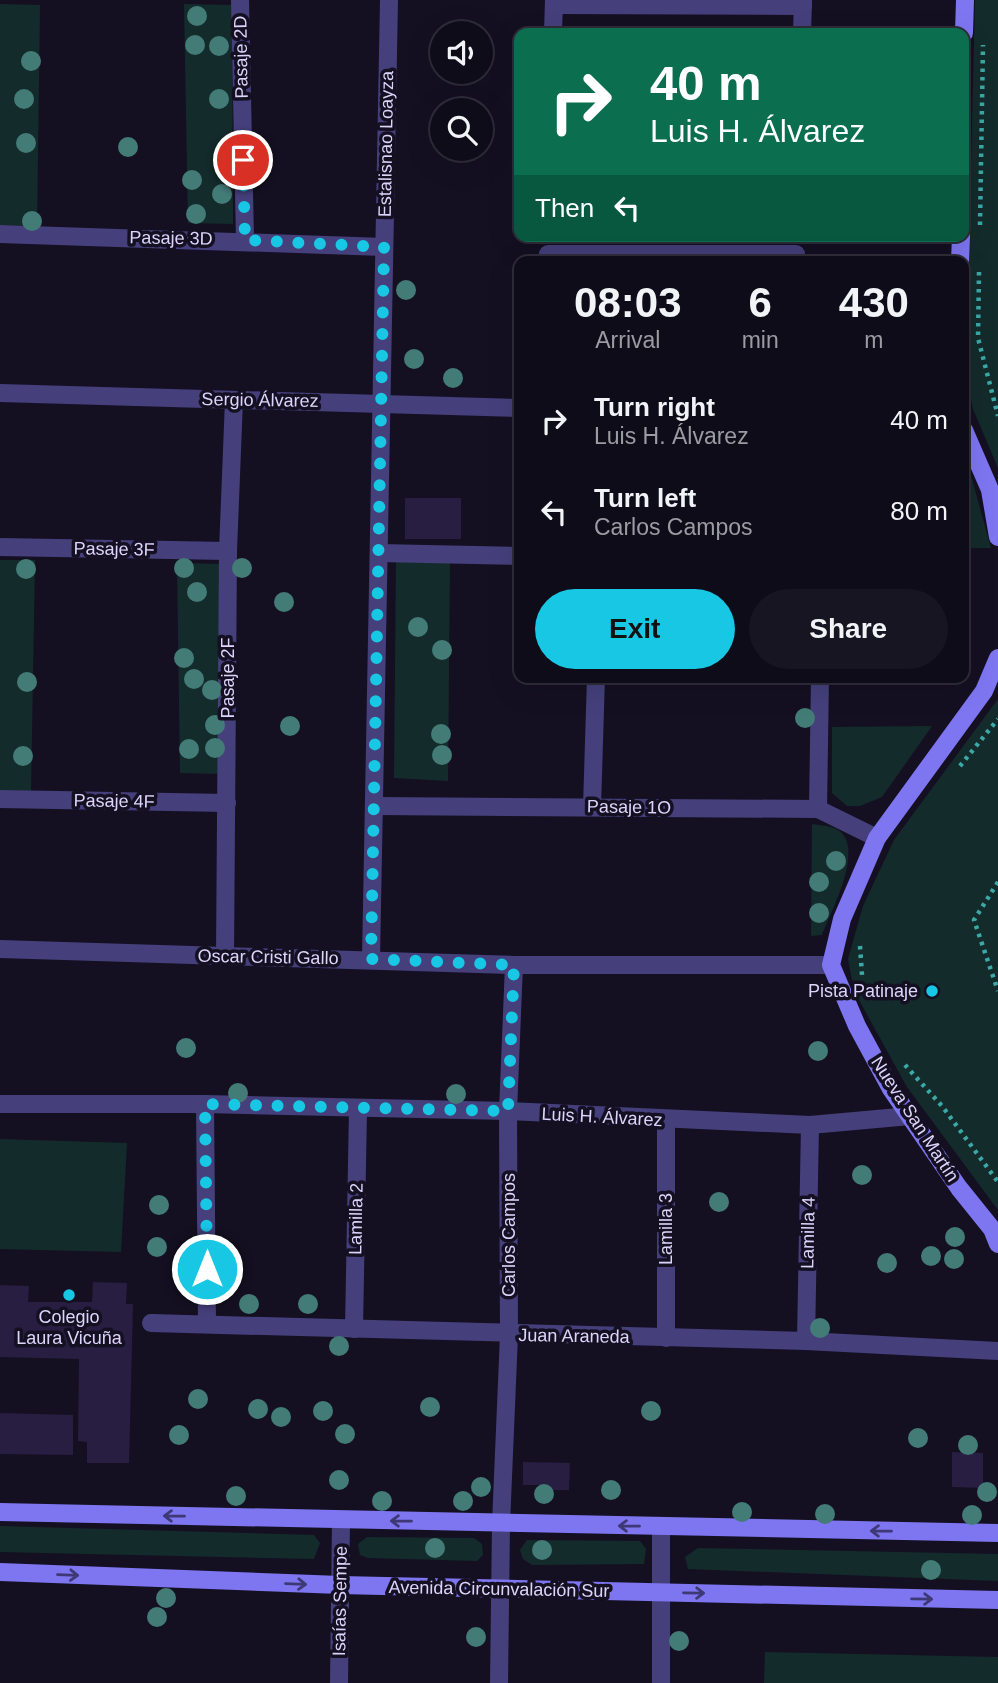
<!DOCTYPE html>
<meta charset="utf-8">
<style>
:root{--surface:#0f0c1a;--page:#181523;--text:#f1f3f6;--muted:#9b9ba2;--line:#2f2c39;--accent:#18c7e4}
body{margin:0;font-family:Helvetica,sans-serif;background:var(--page);color:var(--text);height:100vh;display:flex;flex-direction:column;font-size:26px;white-space:nowrap}
*{box-sizing:border-box;margin:0}
p{font-size:23px;color:var(--muted)}
.icon{flex:none;width:38px;height:38px;fill:none;stroke:currentColor;stroke-width:2;stroke-linecap:round;stroke-linejoin:round}
.map{position:relative;flex:1;overflow:hidden}
.sheet{position:absolute;left:514px;top:256px;width:455px;height:427px;display:flex;flex-direction:column;background:var(--surface);border-radius:14px;box-shadow:0 7px 28px #0002,0 0 0 2px var(--line)}
.sheet>*{flex:none}
.top-card{position:absolute;left:514px;top:28px;width:455px;height:214px;border-radius:14px;box-shadow:0 7px 28px #0002,0 0 0 2px var(--line);background:#0b6e4f;color:#fff;overflow:hidden}
.controls{position:absolute;left:430px;top:21px;display:grid;gap:14px}
.controls a{display:grid;place-items:center;width:63px;height:63px;border-radius:50%;background:var(--surface);box-shadow:0 7px 28px #0002,0 0 0 2px var(--line);font-size:35px}
.pin{position:absolute;display:grid;place-items:center;width:60px;height:60px;color:#fff;margin:-30px;border:4px solid #fff;border-radius:50%;box-shadow:0 2px 7px #0007}
.me{position:absolute;width:77px;margin:-38px;rotate:0deg;stroke-linejoin:round;filter:drop-shadow(0 0 5px #0008)}
.turn{display:flex;align-items:center;gap:24px;height:147px;padding:0 21px;font-size:32px}
.turn .icon{width:91px;height:91px;stroke-width:2.5}
.turn b{display:block;font-size:49px;line-height:60px}
.then{display:flex;align-items:center;height:66px;padding:0 21px;background:#0003;gap:14px;font-size:26px}
.eta{display:flex;justify-content:space-evenly;align-items:center;height:119px;text-align:center}
.eta b{font-size:42px;font-weight:700;line-height:49px}
.primary-button{display:flex;gap:14px;margin-top:auto;padding:14px 21px}
.primary-button a{flex:1;height:80px;border-radius:42px;background:var(--accent);color:#111;font-size:28px;font-weight:700;line-height:80px;text-align:center}
.primary-button a+a{background:var(--page);color:var(--text)}
ul{padding:0;list-style:none}
li{display:flex;align-items:center;gap:21px;height:91px;padding:0 21px}
li div{flex:1}
li b{display:block;font-size:26px}
li em{font-style:normal}
.map>svg:first-child{display:block}
</style>
<div class="map">
<svg width="998" height="1683" viewBox="0 0 998 1683">
<rect width="100%" height="100%" fill="#141022"/>
<g fill="#142b2b">
<path d="M975,0H998V468L973,409L966,373Z"/>
<path d="M0,4L40,5L37,226L0,225Z"/>
<path d="M184,4L232,5L233,224L188,223Z"/>
<path d="M964,450L991,548H964Z"/>
<path d="M396,558H450L448,781L394,778Z"/>
<path d="M0,560H35L31,791L0,790Z"/>
<path d="M177,563L221,564L222,774L180,773Z"/>
<path d="M998,699V1210L907,1087L854,991L848,959L863,906L894,840Z"/>
<path d="M932,726L882,797L860,806H847L832,793V727Z"/>
<path d="M812,824C819,825 828,826 834,828C869,842 831,911 822,935L811,936Z"/>
<path d="M0,1139L127,1143L121,1252L0,1249Z"/>
<path d="M0,1526L314,1535L320,1543L314,1559L0,1552Z"/>
<path d="M367,1537L474,1538L482,1544L483,1555L477,1561L368,1558L360,1555L358,1544Z"/>
<path d="M527,1540L640,1541L646,1549L644,1564L532,1565L523,1559L520,1550Z"/>
<path d="M698,1548L998,1554V1581L688,1569L685,1557Z"/>
<path d="M765,1652L998,1657V1683H764Z"/>
</g>
<g fill="#271e41">
<rect x="405" y="498" width="56" height="41"/>
<path d="M93,1282L127,1283L126,1304H133L129,1463H87V1442L78,1441L79,1359L0,1357V1285L29,1286L28,1302H92Z"/>
<path d="M0,1413L73,1415V1455L0,1454Z"/>
<path d="M952,1452L983,1453V1488L952,1487Z"/>
<path d="M523,1462L570,1463L569,1490H541V1485H523Z"/>
</g>
<g fill="none" stroke-linecap="round" stroke-linejoin="round">
<g stroke="#3ba9a7" stroke-width="4.5" stroke-dasharray="3.5 5" stroke-linecap="butt">
<path d="M980,225L983,45"/>
<path d="M979,272L978,338L998,416"/>
<path d="M960,766L998,719"/>
<path d="M998,882L974,920L998,991"/>
<path d="M860,946L862,975"/>
<path d="M905,1065L942,1106L998,1182"/>
</g>
<g stroke="#45407c" stroke-width="18">
<path d="M240,0L245,240"/>
<path d="M554,5L803,6"/>
<path d="M553,33L554,0"/>
<path d="M802,33L803,0"/>
<path d="M0,234L384,247"/>
<path d="M548,254H796"/>
<path d="M0,393L520,408"/>
<path d="M0,547L228,551"/>
<path d="M379,553L520,556"/>
<path d="M0,799L227,803"/>
<path d="M374,806L818,809L877,838"/>
<path d="M592,807L596,677"/>
<path d="M818,809L820,677"/>
<path d="M0,949L514,965H831"/>
<path d="M225,956L228,551L234,400"/>
<path d="M371,959L389,0"/>
<path d="M0,1104H205L508,1111L810,1125L910,1116"/>
<path d="M205,1104L207,1324"/>
<path d="M151,1323L806,1341L998,1351"/>
<path d="M354,1329L358,1109"/>
<path d="M666,1338V1120"/>
<path d="M806,1341L810,1125"/>
<path d="M339,1683L341,1520"/>
<path d="M499,1683L501,1524L509,1335L508,1111L514,965"/>
<path d="M661,1683V1527"/>
</g>
<g stroke="#7e76f1" stroke-width="18">
<path d="M964,33L965,0"/>
<path d="M960,261L961,236"/>
<path d="M964,430L990,490L998,537"/>
<path d="M998,658L984,691L877,838L842,919L831,965L857,1026L891,1089L959,1188L992,1229L998,1244"/>
<path d="M0,1512L998,1533"/>
<path d="M0,1572L340,1585L998,1600"/>
</g>
</g>
<g fill="#437b77">
<circle cx="197" cy="16" r="10"/>
<circle cx="195" cy="45" r="10"/>
<circle cx="219" cy="46" r="10"/>
<circle cx="31" cy="61" r="10"/>
<circle cx="24" cy="99" r="10"/>
<circle cx="219" cy="99" r="10"/>
<circle cx="26" cy="143" r="10"/>
<circle cx="128" cy="147" r="10"/>
<circle cx="224" cy="164" r="10"/>
<circle cx="192" cy="180" r="10"/>
<circle cx="222" cy="194" r="10"/>
<circle cx="196" cy="214" r="10"/>
<circle cx="32" cy="221" r="10"/>
<circle cx="406" cy="290" r="10"/>
<circle cx="414" cy="359" r="10"/>
<circle cx="453" cy="378" r="10"/>
<circle cx="184" cy="568" r="10"/>
<circle cx="242" cy="568" r="10"/>
<circle cx="26" cy="569" r="10"/>
<circle cx="197" cy="592" r="10"/>
<circle cx="284" cy="602" r="10"/>
<circle cx="418" cy="627" r="10"/>
<circle cx="442" cy="650" r="10"/>
<circle cx="184" cy="658" r="10"/>
<circle cx="194" cy="679" r="10"/>
<circle cx="27" cy="682" r="10"/>
<circle cx="212" cy="690" r="10"/>
<circle cx="805" cy="718" r="10"/>
<circle cx="215" cy="725" r="10"/>
<circle cx="290" cy="726" r="10"/>
<circle cx="441" cy="734" r="10"/>
<circle cx="215" cy="748" r="10"/>
<circle cx="189" cy="749" r="10"/>
<circle cx="442" cy="755" r="10"/>
<circle cx="23" cy="756" r="10"/>
<circle cx="836" cy="861" r="10"/>
<circle cx="819" cy="882" r="10"/>
<circle cx="819" cy="913" r="10"/>
<circle cx="186" cy="1048" r="10"/>
<circle cx="818" cy="1051" r="10"/>
<circle cx="238" cy="1093" r="10"/>
<circle cx="456" cy="1094" r="10"/>
<circle cx="862" cy="1175" r="10"/>
<circle cx="719" cy="1202" r="10"/>
<circle cx="159" cy="1205" r="10"/>
<circle cx="955" cy="1237" r="10"/>
<circle cx="157" cy="1247" r="10"/>
<circle cx="196" cy="1250" r="10"/>
<circle cx="931" cy="1256" r="10"/>
<circle cx="954" cy="1259" r="10"/>
<circle cx="887" cy="1263" r="10"/>
<circle cx="249" cy="1304" r="10"/>
<circle cx="308" cy="1304" r="10"/>
<circle cx="820" cy="1328" r="10"/>
<circle cx="339" cy="1346" r="10"/>
<circle cx="198" cy="1399" r="10"/>
<circle cx="430" cy="1407" r="10"/>
<circle cx="258" cy="1409" r="10"/>
<circle cx="323" cy="1411" r="10"/>
<circle cx="651" cy="1411" r="10"/>
<circle cx="281" cy="1417" r="10"/>
<circle cx="345" cy="1434" r="10"/>
<circle cx="179" cy="1435" r="10"/>
<circle cx="918" cy="1438" r="10"/>
<circle cx="968" cy="1445" r="10"/>
<circle cx="339" cy="1480" r="10"/>
<circle cx="481" cy="1487" r="10"/>
<circle cx="611" cy="1490" r="10"/>
<circle cx="987" cy="1492" r="10"/>
<circle cx="544" cy="1494" r="10"/>
<circle cx="236" cy="1496" r="10"/>
<circle cx="382" cy="1501" r="10"/>
<circle cx="463" cy="1501" r="10"/>
<circle cx="742" cy="1512" r="10"/>
<circle cx="825" cy="1514" r="10"/>
<circle cx="972" cy="1515" r="10"/>
<circle cx="435" cy="1548" r="10"/>
<circle cx="542" cy="1550" r="10"/>
<circle cx="931" cy="1570" r="10"/>
<circle cx="166" cy="1598" r="10"/>
<circle cx="157" cy="1617" r="10"/>
<circle cx="476" cy="1637" r="10"/>
<circle cx="679" cy="1641" r="10"/>
</g>
<defs><path id="oneway-shaft" d="M-6 0H5M1.5-3L5.5 0L1.5 3" fill="none" stroke-width="1.6" stroke-linecap="round" stroke-linejoin="round" transform="scale(1.75)"/></defs>
<g stroke="#3e3975">
<use href="#oneway-shaft" transform="translate(174 1516) rotate(-179)"/>
<use href="#oneway-shaft" transform="translate(401 1521) rotate(-179)"/>
<use href="#oneway-shaft" transform="translate(629 1526) rotate(-179)"/>
<use href="#oneway-shaft" transform="translate(881 1531) rotate(-179)"/>
<use href="#oneway-shaft" transform="translate(68 1575) rotate(2)"/>
<use href="#oneway-shaft" transform="translate(296 1584) rotate(2)"/>
<use href="#oneway-shaft" transform="translate(694 1593) rotate(1)"/>
<use href="#oneway-shaft" transform="translate(922 1599) rotate(1)"/>
</g>
<g fill="none" stroke-linecap="round" stroke-linejoin="round">
<path stroke="#18c7e4" stroke-width="12" stroke-dasharray="0 21.6" d="M207,1269L205,1104L508,1111L514,965L371,959L384,247L245,240L243,160"/>
</g>
<g fill="#18c7e4" stroke="#141022" stroke-width="2.5">
<circle cx="932" cy="991" r="7"/>
<circle cx="69" cy="1295" r="7"/>
</g>
<g text-anchor="middle" stroke-width="7" stroke-linejoin="round" paint-order="stroke">
<g font-size="18" fill="#dbd5fb" stroke="#141022">
<text transform="translate(241 57) rotate(-91)" y="6">Pasaje 2D</text>
<text transform="translate(386 144) rotate(-89)" y="6">Estalisnao Loayza</text>
<text transform="translate(171 238) rotate(1)" y="6">Pasaje 3D</text>
<text transform="translate(260 400) rotate(1)" y="6">Sergio Álvarez</text>
<text transform="translate(114 549) rotate(1)" y="6">Pasaje 3F</text>
<text transform="translate(228 678) rotate(-90)" y="6">Pasaje 2F</text>
<text transform="translate(114 801) rotate(1)" y="6">Pasaje 4F</text>
<text transform="translate(629 807) rotate(1)" y="6">Pasaje 1O</text>
<text transform="translate(268 957) rotate(1)" y="6">Oscar Cristi Gallo</text>
<text transform="translate(602 1117) rotate(3)" y="6">Luis H. Álvarez</text>
<text transform="translate(915 1119) rotate(57)" y="6">Nueva San Martín</text>
<text transform="translate(356 1219) rotate(-89)" y="6">Lamilla 2</text>
<text transform="translate(666 1229) rotate(-90)" y="6">Lamilla 3</text>
<text transform="translate(808 1233) rotate(-89)" y="6">Lamilla 4</text>
<text transform="translate(509 1235) rotate(-90)" y="6">Carlos Campos</text>
<text transform="translate(574 1336) rotate(1)" y="6">Juan Araneda</text>
<text transform="translate(499 1589) rotate(1)" y="6">Avenida Circunvalación Sur</text>
<text transform="translate(340 1601) rotate(-89)" y="6">Isaías Sempe</text>
</g>
<g font-size="18" fill="#dbd5fb" stroke="#141022" text-anchor="end">
<text x="918" y="997">Pista Patinaje</text>
<text x="69" y="1323" text-anchor="middle">Colegio<tspan x="69" dy="21">Laura Vicuña</tspan></text>
</g>
</g>
</svg>
<div class="controls">
<a><svg class="icon" aria-label="sound" viewBox="0 0 24 24"><path d="M4 9h4l5-4v14l-5-4H4zM17 9q2 3 0 6"/></svg></a>
<a><svg class="icon" aria-label="search" viewBox="0 0 24 24"><circle cx="10" cy="10" r="6"/><path d="M15 15l6 6"/></svg></a>
</div>
<div class="pin" style="left:243px;top:160px;background:#d93025"><svg class="icon" aria-label="arrive" viewBox="0 0 24 24"><path d="M6 21V4h12l-3 4 3 4H6"/></svg></div>
<svg class="me" style="left:207px;top:1269px" viewBox="-20 -20 40 40"><circle r="17" fill="#18c7e4" stroke="#fff" stroke-width="3"/><path d="M0-11L8 9 0 5-8 9z" fill="#fff"/></svg>
<div class="top-card">
<div class="turn"><svg class="icon" aria-label="right" viewBox="0 0 24 24"><path d="M7 20v-9h11M14 6l5 5-5 5"/></svg><div><b>40 m</b>Luis H. Álvarez</div></div>
<div class="then">Then<svg class="icon" aria-label="left" viewBox="0 0 24 24"><path d="M17 20v-9H6M10 6l-5 5 5 5"/></svg></div>
</div>
<section class="sheet">
<div class="eta">
<div><b>08:03</b><p>Arrival</p></div>
<div><b>6</b><p>min</p></div>
<div><b>430</b><p>m</p></div>
</div>
<ul>
<li><svg class="icon" aria-label="right" viewBox="0 0 24 24"><path d="M7 20v-9h11M14 6l5 5-5 5"/></svg><div><b>Turn right</b><p>Luis H. Álvarez</p></div><em>40 m</em></li>
<li><svg class="icon" aria-label="left" viewBox="0 0 24 24"><path d="M17 20v-9H6M10 6l-5 5 5 5"/></svg><div><b>Turn left</b><p>Carlos Campos</p></div><em>80 m</em></li>
</ul>
<div class="primary-button"><a>Exit</a><a>Share</a></div>
</section>
</div>
